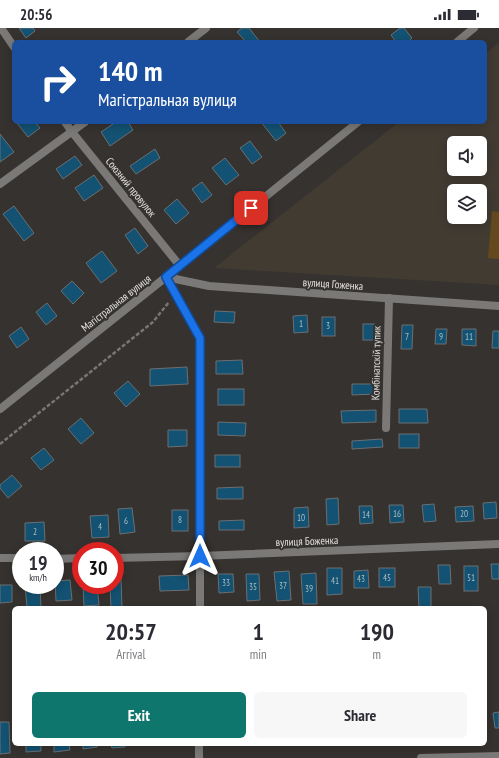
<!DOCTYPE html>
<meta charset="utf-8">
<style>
:root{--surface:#fff;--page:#f7f7f7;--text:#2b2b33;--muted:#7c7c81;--accent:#0f766e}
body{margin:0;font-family:"PT Sans Narrow",sans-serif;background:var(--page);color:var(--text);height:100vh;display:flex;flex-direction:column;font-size:15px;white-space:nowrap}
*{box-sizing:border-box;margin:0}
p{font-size:13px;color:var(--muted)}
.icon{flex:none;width:22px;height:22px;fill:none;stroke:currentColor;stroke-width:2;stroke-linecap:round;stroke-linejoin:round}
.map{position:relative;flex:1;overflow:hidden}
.sheet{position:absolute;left:12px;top:578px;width:475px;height:140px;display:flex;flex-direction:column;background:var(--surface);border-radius:6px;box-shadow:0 2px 10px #0003}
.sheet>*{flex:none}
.guide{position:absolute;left:12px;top:12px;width:475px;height:84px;border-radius:6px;box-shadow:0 2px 10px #0003;background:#1a4fa0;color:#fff;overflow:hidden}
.fabs{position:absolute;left:447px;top:108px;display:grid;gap:8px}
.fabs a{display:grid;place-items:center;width:40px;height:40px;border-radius:6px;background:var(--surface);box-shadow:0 2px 10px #0003;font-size:20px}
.speed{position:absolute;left:12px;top:514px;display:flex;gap:8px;font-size:20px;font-weight:700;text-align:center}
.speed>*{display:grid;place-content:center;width:52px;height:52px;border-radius:50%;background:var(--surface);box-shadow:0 2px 10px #0003;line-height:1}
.speed small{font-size:10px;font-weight:400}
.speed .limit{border:6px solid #d22;background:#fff;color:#111}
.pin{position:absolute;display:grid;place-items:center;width:34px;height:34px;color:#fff;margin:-17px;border-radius:8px;box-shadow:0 2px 6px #0006}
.me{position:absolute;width:44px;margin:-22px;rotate:0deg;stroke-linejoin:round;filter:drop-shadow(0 0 3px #0008)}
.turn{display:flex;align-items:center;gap:14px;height:84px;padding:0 20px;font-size:18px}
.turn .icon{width:52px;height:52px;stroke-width:2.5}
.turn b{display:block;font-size:28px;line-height:34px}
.eta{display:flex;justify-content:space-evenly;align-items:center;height:68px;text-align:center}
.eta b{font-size:24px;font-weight:800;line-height:28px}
.primary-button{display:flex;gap:8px;margin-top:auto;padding:8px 20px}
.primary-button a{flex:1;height:46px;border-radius:6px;background:var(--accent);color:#fff;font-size:16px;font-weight:800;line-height:46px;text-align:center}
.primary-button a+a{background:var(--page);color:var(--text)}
.status{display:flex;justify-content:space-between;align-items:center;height:28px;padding:0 20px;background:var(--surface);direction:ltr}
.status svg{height:11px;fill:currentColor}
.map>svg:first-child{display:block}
</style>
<div class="status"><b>20:56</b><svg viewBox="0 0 49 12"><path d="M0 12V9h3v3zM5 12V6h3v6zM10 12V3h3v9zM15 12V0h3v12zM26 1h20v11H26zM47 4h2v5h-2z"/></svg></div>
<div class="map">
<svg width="499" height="730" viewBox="0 0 499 730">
<rect width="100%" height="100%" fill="#35322f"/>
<path fill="#413b32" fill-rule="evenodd" d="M499,15V257L214,240L399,94H485V26ZM454,115H480V141H454ZM454,163H480V189H454Z"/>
<path fill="#65491e" d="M492,183L499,184V231L488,230Z"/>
<g fill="#135272" stroke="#6b6f72">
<path d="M19,0H33L35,3L26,10Z"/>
<path d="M242,0H249L260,14H246L237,4Z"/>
<path d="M400,0H404L412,10L408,14H396L391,7Z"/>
<path d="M16,94H35L40,100L28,109Z"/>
<path d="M116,94H128L133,102L110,118L101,104Z"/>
<path d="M261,94H278L286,105L276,113Z"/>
<path d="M0,106L14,124L0,134Z"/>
<path d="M250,113L262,129L252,136L240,120Z"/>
<path d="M155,121L160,130L136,146L130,138Z"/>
<path d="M75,128L82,137L63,151L56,141Z"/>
<path d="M225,130L239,147L226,157L212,140Z"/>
<path d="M94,147L103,160L84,173L75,160Z"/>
<path d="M202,154L212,167L202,175L192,161Z"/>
<path d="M177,171L189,185L176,196L164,182Z"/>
<path d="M14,178L34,205L24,213L3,186Z"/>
<path d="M135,200L148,218L138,226L125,207Z"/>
<path d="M102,223L117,243L101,255L86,235Z"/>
<path d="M72,253L84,265L73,276L61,263Z"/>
<path d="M47,275L57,288L46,297L36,284Z"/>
<path d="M215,283L235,284L234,295L214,294Z"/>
<path d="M307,287L308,304L294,305L293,288Z"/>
<rect x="322" y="289" width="13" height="19"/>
<rect x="363" y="296" width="11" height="16"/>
<path d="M402,297H413L412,321H401Z"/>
<path d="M21,299L29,311L17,320L9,308Z"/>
<path d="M436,301H447L446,316H435Z"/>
<path d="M462,301H476V318L462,317Z"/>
<path d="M493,303H499V320H492Z"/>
<path d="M242,332L243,346H216V333Z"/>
<path d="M187,339L188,356L150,358V341Z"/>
<path d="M128,353L140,366L126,379L114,365Z"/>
<path d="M352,356H376V366L352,367Z"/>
<rect x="218" y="361" width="26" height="16"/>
<path d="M399,381H427L428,395H399Z"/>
<path d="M376,382V394L342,395L341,383Z"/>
<path d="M81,390L94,405L81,416L68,401Z"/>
<path d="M218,394L246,395L245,408L218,407Z"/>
<path d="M168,402H187V418L168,419Z"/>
<rect x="399" y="406" width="20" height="14"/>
<path d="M382,411L383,419L352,421V413Z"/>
<path d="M44,420L54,432L41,442L31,430Z"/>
<rect x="215" y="427" width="25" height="12"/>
<path d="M12,447L22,458L8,470L0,460V457Z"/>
<path d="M243,459V471H217V460Z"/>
<path d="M338,470L339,496L327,497L326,471Z"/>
<path d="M496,474L497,490L484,491L483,475Z"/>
<path d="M434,476L436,493L424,494L422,477Z"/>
<path d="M389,477H403L404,494L390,495Z"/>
<path d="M359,478H372L373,495L360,496Z"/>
<path d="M473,478L474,493L456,494L455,479Z"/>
<path d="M308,479L309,499L294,500V480Z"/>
<path d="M132,480L135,504L120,506L118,481Z"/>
<rect x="172" y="482" width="16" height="21"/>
<path d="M108,487L109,509L92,510L90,488Z"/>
<path d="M244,492V502H219V493Z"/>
<path d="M44,494L45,513H25V495Z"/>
<path d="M491,536H499V551H492Z"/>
<path d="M438,537H450L451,556H439Z"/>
<rect x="464" y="538" width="14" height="25"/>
<path d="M327,540H342V566L327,567Z"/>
<rect x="379" y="540" width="16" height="19"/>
<path d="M368,542L369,560H354V543Z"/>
<path d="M289,543L291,572L277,573L274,544Z"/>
<path d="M316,545L317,576H303L301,546Z"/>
<path d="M218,546H233L234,564L219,565Z"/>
<path d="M246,546H259L260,572L247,573Z"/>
<path d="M188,547L189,562L160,563L159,548Z"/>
<path d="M115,549H121L122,580H111L110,557H115Z"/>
<path d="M70,552L72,572L56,573L55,553Z"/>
<path d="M0,557H12V574L0,575Z"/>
<path d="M25,557H40L41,580H27Z"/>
<path d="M83,557H97L99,577L84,578Z"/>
<path d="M418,559H431V580H419Z"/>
<path d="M499,684V700H495L493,685Z"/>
<path d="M0,694H9L10,725L0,726Z"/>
<path d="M26,716H41V723L26,724Z"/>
<path d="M54,716H69L70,722L54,724Z"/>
<path d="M83,716H97V719L83,721Z"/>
<path d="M111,716H125V719L112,720Z"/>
</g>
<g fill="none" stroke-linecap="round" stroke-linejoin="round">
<path stroke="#797673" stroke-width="2.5" stroke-dasharray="4 2" stroke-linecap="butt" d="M0,416L153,294L169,274"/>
<g stroke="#7a7977" stroke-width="8">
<path d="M1,0L14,19"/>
<path d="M188,14L206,0"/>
<path d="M457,14L474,0"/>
<path d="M65,94L72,104L180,238"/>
<path d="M0,156L85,94"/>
<path d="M386,400L389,270"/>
<path d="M0,530H21"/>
<path d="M115,530L200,528L499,516"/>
<path d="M55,531L81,530"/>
<path d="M200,580V310L166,249L358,94"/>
<path d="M199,730V716"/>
<path d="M421,730L499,728"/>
</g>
<path stroke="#7a7977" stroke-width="8" d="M0,381L166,249L209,258L499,278"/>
</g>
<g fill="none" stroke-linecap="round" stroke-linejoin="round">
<g stroke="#114b97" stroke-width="10">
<path id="route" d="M200,528V310L166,249L251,180"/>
</g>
<use href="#route" stroke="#1a73e8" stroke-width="7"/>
</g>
<g text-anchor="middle" stroke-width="4" stroke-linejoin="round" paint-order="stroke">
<g font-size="9" fill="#aebdc3">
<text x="301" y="299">1</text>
<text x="328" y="301">3</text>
<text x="407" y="312">7</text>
<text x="441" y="312">9</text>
<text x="469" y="312">11</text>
<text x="397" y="489">16</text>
<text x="464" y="489">20</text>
<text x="366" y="490">14</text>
<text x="301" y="493">10</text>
<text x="180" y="495">8</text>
<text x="126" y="496">6</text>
<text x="100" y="502">4</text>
<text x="35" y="507">2</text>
<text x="387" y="553">45</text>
<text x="471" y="553">51</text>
<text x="361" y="554">43</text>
<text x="335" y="556">41</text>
<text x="226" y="558">33</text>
<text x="283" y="561">37</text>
<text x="253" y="562">35</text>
<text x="309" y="564">39</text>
</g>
<g font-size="11" fill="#e2e1de" stroke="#35322f">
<text transform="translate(131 159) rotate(51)" y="4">Союзний провулок</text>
<text transform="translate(333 256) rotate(4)" y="4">вулиця Гоженка</text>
<text transform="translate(116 275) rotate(-38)" y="4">Магістральная вулиця</text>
<text transform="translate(376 335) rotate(-89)" y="4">Комбінатскій тупик</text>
<text transform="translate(307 513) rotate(-2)" y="4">вулиця Боженка</text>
</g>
</g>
</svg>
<div class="fabs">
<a><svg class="icon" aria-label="sound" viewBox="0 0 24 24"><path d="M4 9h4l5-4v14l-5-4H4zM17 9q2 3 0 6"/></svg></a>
<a><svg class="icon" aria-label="layers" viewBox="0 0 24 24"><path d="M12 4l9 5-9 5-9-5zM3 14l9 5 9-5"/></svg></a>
</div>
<div class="speed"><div>19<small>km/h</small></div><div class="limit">30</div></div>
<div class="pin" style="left:251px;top:180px;background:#d93025"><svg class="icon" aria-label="arrive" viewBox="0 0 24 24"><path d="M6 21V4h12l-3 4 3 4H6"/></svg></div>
<svg class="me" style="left:200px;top:528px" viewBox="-20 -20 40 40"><path d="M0-17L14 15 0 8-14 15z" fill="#1a73e8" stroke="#fff" stroke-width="4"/></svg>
<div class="guide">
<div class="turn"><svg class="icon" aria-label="right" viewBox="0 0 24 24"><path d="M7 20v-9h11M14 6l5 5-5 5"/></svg><div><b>140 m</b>Магістральная вулиця</div></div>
</div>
<section class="sheet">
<div class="eta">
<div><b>20:57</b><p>Arrival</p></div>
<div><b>1</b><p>min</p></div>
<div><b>190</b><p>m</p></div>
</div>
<div class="primary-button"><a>Exit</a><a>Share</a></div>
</section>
</div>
